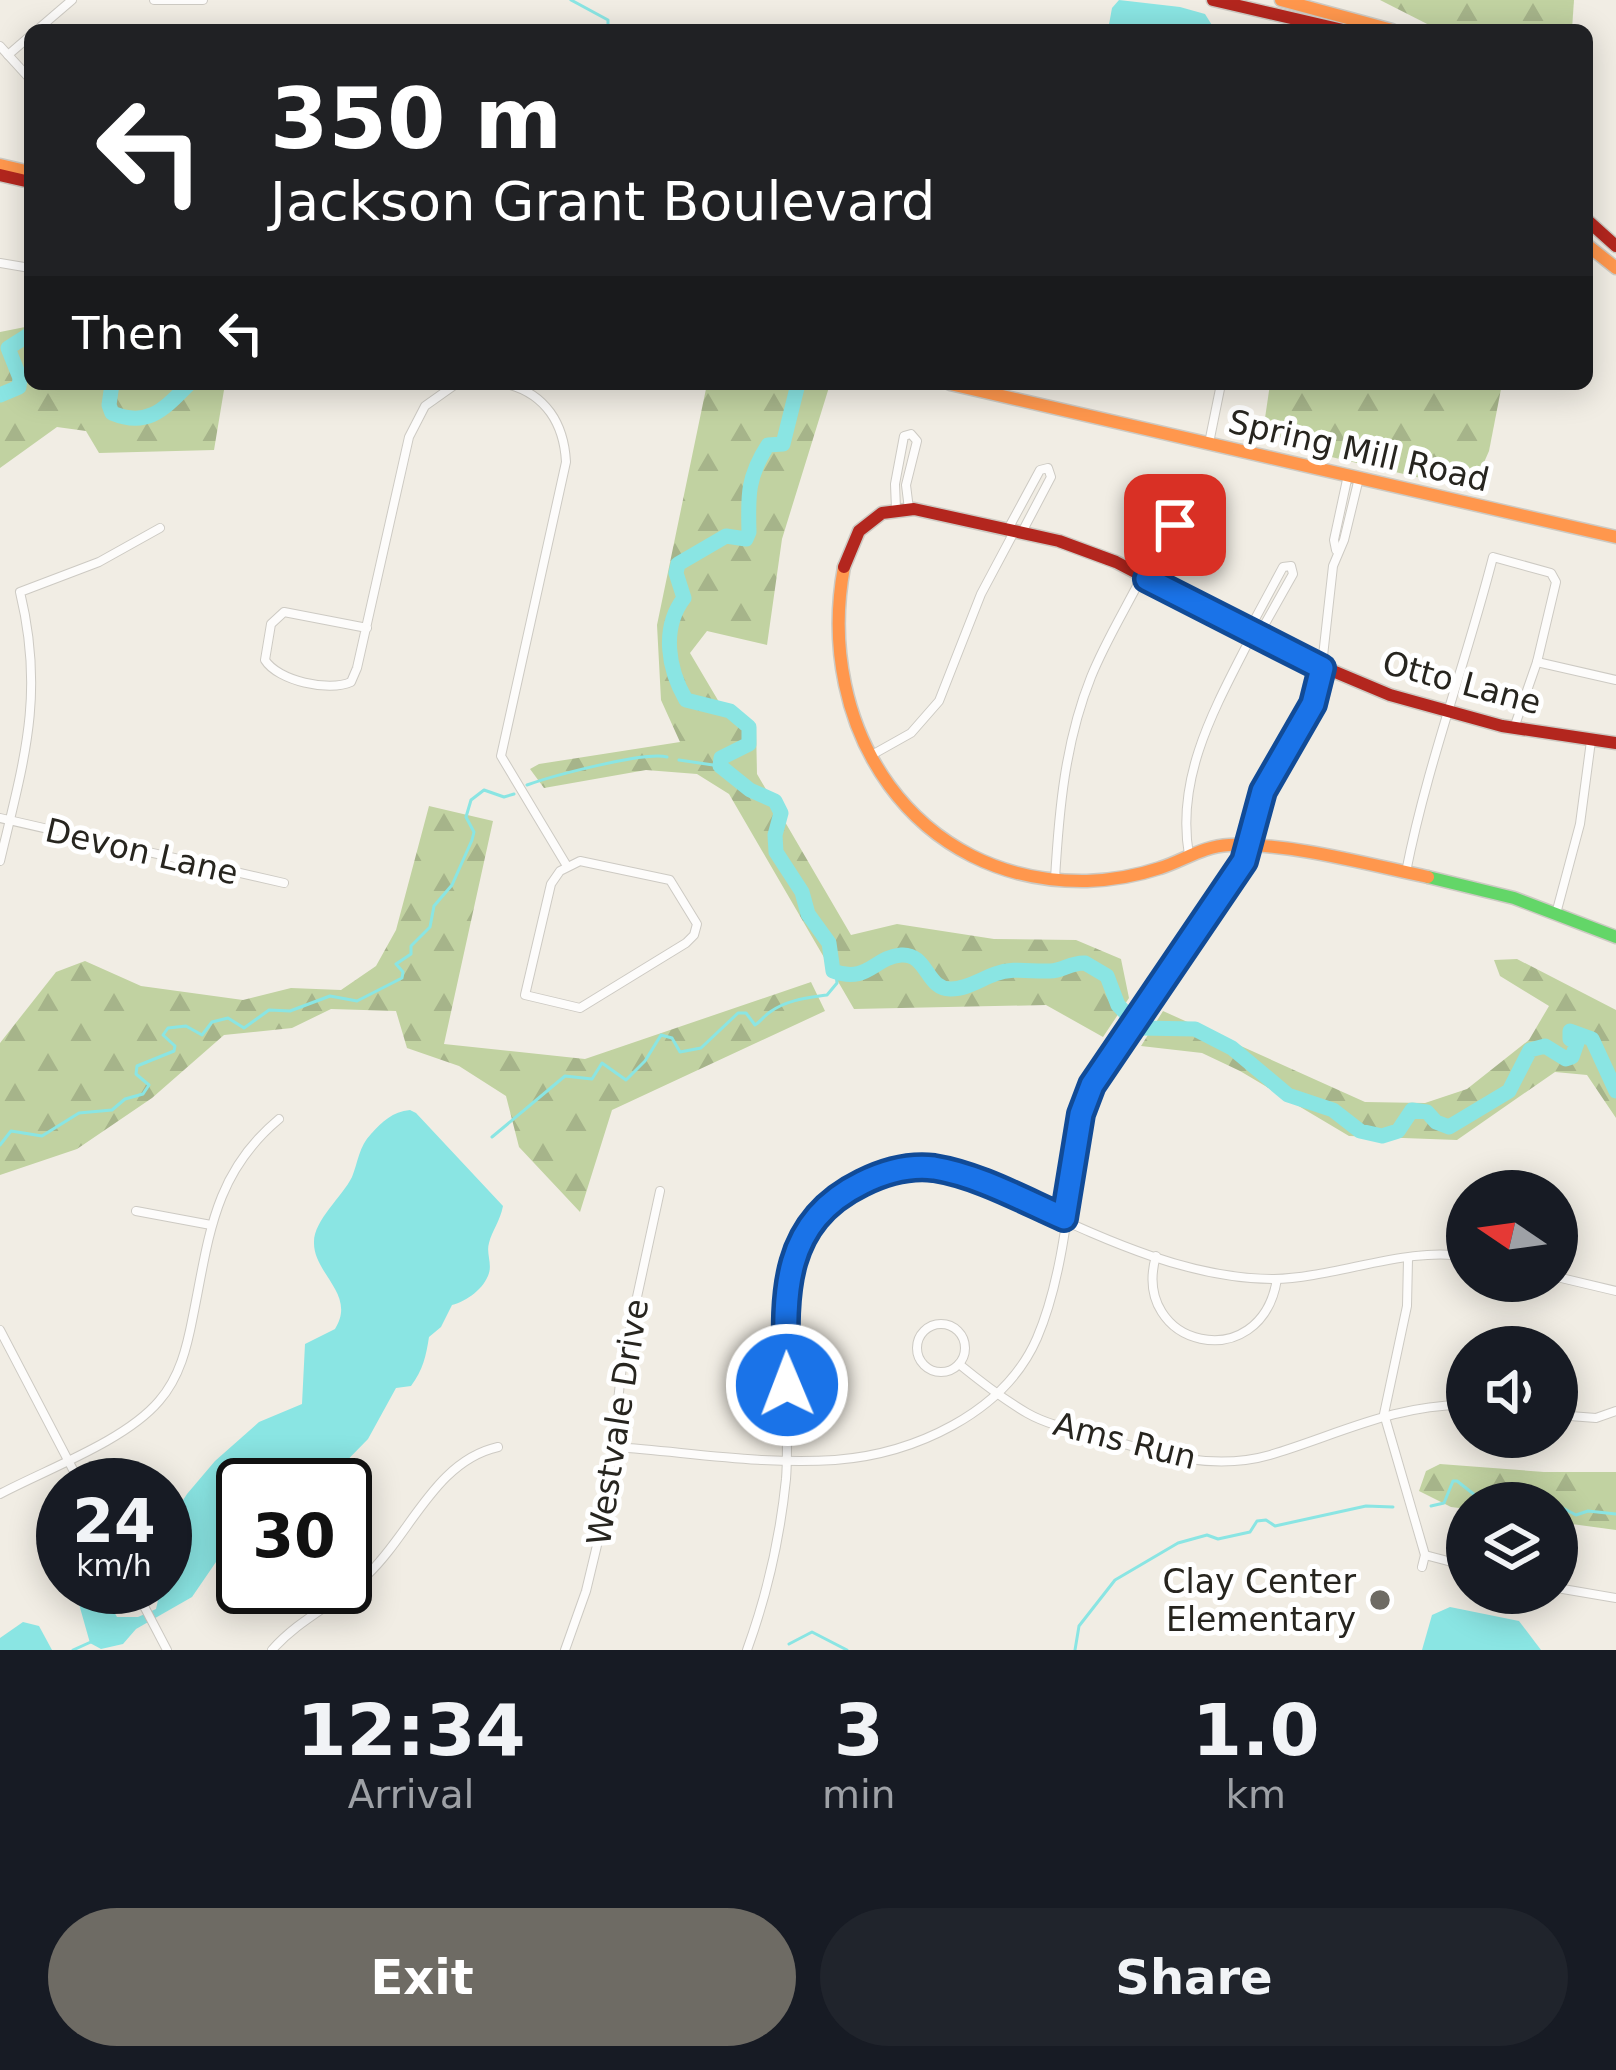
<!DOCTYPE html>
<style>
:root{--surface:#171b24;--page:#20242c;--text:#f1f3f6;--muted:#9ea1a6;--accent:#6e6b64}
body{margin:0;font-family:"DejaVu Sans",sans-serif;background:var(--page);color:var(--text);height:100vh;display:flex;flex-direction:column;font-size:45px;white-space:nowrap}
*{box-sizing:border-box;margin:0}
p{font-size:39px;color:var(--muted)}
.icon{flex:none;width:66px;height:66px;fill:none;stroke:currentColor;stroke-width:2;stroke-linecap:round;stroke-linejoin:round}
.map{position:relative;height:1650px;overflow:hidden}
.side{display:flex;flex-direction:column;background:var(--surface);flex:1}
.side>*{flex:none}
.banner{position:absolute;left:24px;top:24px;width:1569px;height:366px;border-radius:18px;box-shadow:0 6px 30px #0003;background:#202124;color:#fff;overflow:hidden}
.needle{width:78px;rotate:283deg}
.fabs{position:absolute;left:1446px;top:1170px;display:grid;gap:24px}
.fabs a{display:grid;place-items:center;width:132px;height:132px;border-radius:50%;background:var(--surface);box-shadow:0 6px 30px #0003;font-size:60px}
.speed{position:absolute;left:36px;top:1458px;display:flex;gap:24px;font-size:60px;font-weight:700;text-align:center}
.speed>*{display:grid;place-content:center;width:156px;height:156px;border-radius:50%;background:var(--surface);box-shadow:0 6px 30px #0003;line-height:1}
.speed small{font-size:30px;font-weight:400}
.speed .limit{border:6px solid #111;border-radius:18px;background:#fff;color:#111}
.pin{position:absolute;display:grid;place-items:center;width:102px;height:102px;color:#fff;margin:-51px;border-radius:24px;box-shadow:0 6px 18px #0006}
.me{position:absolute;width:132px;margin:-66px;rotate:359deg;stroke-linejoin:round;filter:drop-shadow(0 0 9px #0008)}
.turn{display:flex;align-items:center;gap:42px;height:252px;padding:0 48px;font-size:54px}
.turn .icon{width:156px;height:156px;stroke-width:2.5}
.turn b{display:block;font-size:84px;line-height:102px}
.then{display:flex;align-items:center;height:114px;padding:0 48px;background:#0003;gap:24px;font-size:45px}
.eta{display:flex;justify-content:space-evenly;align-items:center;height:204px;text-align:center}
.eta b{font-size:72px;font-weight:600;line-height:84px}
.primary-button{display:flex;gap:24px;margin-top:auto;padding:24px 48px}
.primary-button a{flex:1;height:138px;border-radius:72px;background:var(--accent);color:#fff;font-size:48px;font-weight:600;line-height:138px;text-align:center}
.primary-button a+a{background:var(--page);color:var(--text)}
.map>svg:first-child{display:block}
</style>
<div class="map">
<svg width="1616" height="1650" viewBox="0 0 1616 1650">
<defs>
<pattern id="forest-firs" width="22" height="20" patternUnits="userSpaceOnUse" patternTransform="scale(3)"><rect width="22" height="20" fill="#c1d2a1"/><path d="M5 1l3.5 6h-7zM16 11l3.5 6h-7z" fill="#a6b48a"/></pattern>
</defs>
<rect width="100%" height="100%" fill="#f1ede4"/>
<g fill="url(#forest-firs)">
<path d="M1380,0H1574L1572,29L1439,30Z"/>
<path d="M30,326V384H225L214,450L99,453L86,431L57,427L0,468V332Z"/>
<path d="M707,384H830L782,539L767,645L707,631L690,653L719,702L756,725L757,774L851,935L897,924L994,939L1076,940L1121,959L1129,998L1103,1037L1046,1005L854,1009L729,794L697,774L646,770L544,788L530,769L539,764L680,742L661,700L657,625Z"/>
<path d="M1270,384H1502L1489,451L1472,490L1293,448L1264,425Z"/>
<path d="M429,806L493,821L444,1044L585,1059L811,982L825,1011L612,1110L580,1212L519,1147L506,1096L459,1066L407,1048L396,1011L331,1009L292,1028L224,1035L152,1098L77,1149L0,1175V1043L56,972L85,961L141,986L243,1000L291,988L341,990L376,966L396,930Z"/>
<path d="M1517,959L1616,1010V1118L1587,1075L1555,1072L1457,1140L1349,1136L1240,1071L1202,1053L1141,1046L1163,1011L1365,1102L1425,1103L1467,1089L1529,1040L1549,1006L1500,976L1494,960Z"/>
<path d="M1440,1464L1544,1472H1616V1530L1557,1522V1503H1467V1509L1451,1507L1419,1491L1426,1471Z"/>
</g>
<g fill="#8ae5e3">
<path d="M1119,0L1180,7L1205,14L1215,30H1108L1112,8Z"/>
<path d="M410,1110L416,1113L503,1206C500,1221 492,1231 489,1243C486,1253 492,1263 489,1273C484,1289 467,1301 452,1305L441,1327L429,1337C426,1356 423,1370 411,1386L396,1388L368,1439L323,1485H243V1534L216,1562L192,1597L136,1629L123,1644L101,1649L90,1643L75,1590L100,1587L117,1617H138L156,1609L161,1587H165V1528L187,1494L215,1461L259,1422L302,1404L305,1344L335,1329C357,1294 313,1274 314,1242C314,1220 342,1197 352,1177C358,1162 359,1146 371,1134C383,1121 392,1112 410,1110Z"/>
<path d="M1450,1607L1519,1621L1541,1650H1422L1432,1615Z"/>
<path d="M23,1622L39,1626L52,1650H0V1638Z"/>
</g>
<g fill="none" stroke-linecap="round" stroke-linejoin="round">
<g stroke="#8ae5e3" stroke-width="3">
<path d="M571,0L608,20V28L589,30"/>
<path d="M679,760L720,766"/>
<path d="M527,785C552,776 645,751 667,757"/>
<path d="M492,1137L565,1076L592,1079L602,1063L626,1080L645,1061L661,1035L672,1038L680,1052L701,1048L738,1013H746L755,1025C760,1022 764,1016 770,1012C786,1000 807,998 827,995L837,983L836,973"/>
<path d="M0,1145L11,1131L42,1136L79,1113L112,1110L125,1099L143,1094L149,1085L136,1074L137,1066L174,1051L175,1046L163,1035L168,1028L186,1026L202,1035L212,1022L228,1018L244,1028L269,1010L290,1011L330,996L357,1001L402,978L403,972L396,964L411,954V946L430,927L434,906L452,885L472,840L474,832L466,817L471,800L484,790L504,797L514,794"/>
<path d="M1537,1503L1545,1500L1554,1503"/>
<path d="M1557,1505L1576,1515L1588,1511L1616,1514"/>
<path d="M1431,1506L1444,1503L1453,1481H1457L1485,1503"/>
<path d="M789,1644L812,1632L847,1650"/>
<path d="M73,1650L93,1641"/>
<path d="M1075,1650L1079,1626L1115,1580L1178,1543L1207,1535L1218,1539L1250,1532L1257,1521L1266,1520L1275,1526L1366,1506L1393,1507"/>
</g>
<g stroke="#8ae5e3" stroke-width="15">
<path d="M112,384L109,405L112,413C148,428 164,409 189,384"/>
<path d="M798,384L783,444L768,445C747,477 748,497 749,532L746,539L726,536L678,564L676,573L684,598C661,628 668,669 686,700L730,711L749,727V744L721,758L720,766L750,790L775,801L781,813L775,835L776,852L802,892L808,914L829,943L833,971C868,984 874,957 901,955C928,953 926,990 951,989C967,989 981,979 995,974C1014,967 1031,972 1050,971C1063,971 1071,962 1085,963L1107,976L1118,1005L1140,1028L1195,1029L1232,1048L1288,1095L1333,1110L1360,1131L1382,1136L1398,1131L1412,1110L1427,1112L1436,1122L1449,1127L1509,1091L1530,1050L1545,1046L1566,1059L1572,1057L1577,1043L1570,1039V1031L1592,1039L1616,1091"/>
<path d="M0,395L19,387L20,378L8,348L30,334"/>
</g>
<g stroke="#cdcac3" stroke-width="10">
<g id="street">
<path d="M154,0H203"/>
<path d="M37,30L72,0"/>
<path d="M0,46L30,79"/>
<path d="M8,55L30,36"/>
<path d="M0,263L30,268"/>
<path d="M507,384C546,394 564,424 566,462L501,756L567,866"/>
<path d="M1209,443L1221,384"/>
<path d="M896,509L895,484L904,436L911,434L917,441L906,485L909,509"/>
<path d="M1007,531L1040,470L1048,468L1051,477L1021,534"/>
<path d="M1336,550L1334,540L1348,475"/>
<path d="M1137,573L1164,522L1171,521L1175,529L1148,577"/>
<path d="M367,628L284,612L271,624L265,660C278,681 329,692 351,682L357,668L409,437L425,406L456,384"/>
<path d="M1248,632L1283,567L1291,566L1293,574L1257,638"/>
<path d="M1537,662L1616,680"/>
<path d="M870,756L911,733L939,701L981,594L1014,532"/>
<path d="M0,818L284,883"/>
<path d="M1189,855C1175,775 1217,704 1252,635"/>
<path d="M0,861C24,760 45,695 20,592L99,562L160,528"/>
<path d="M580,861L670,880L697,924L694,935L686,943L580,1008L525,995L551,884L560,871Z"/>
<path d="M1406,872C1427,765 1466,663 1493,557L1551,573L1556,582L1537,662L1514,728"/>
<path d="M1055,879C1059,810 1065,742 1091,677C1105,642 1125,610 1142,576"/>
<path d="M1557,910L1580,824L1591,741"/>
<path d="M136,1211L211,1225"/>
<path d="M1156,1256C1130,1347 1261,1378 1277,1279"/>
<path d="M1408,1259L1407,1306L1384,1414L1425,1555L1422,1567"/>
<path d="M1557,1277L1616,1291"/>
<circle cx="941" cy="1348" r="24"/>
<path d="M0,1330L81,1485"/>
<path d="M959,1364C981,1382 1003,1399 1027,1413C1048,1425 1074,1430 1097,1436C1155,1453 1211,1472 1270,1455C1337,1435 1395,1404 1467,1405"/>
<path d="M1557,1415L1596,1418L1616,1411"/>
<path d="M616,1447C687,1452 763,1465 835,1460C913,1454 1004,1414 1037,1338C1065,1273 1070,1185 1081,1114L1092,1085L1244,861L1263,791L1304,723L1320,683L1333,566L1344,540L1359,478"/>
<path d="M0,1494C47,1469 125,1441 159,1401C180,1377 187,1347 193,1316C209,1238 213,1174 279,1119"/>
<path d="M1425,1555L1467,1566"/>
<path d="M134,1587L167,1650"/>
<path d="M1557,1588L1616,1598"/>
<path d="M272,1650C299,1619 337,1603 367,1575C410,1535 435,1461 498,1447"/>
<path d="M565,1650L586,1591L605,1512L622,1366L660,1191"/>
<path d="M747,1650C767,1595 780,1538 786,1479C794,1378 751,1241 860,1184C895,1165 930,1164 967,1177C1063,1217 1167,1279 1274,1279C1334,1278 1412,1245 1467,1257"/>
</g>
</g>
<g stroke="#cdcac3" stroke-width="15">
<path id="fast" d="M1428,877L1514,898L1616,937"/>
</g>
<g stroke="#cdcac3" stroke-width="15">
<g id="slow">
<path d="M1281,0L1392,30"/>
<path d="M0,165L30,172"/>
<path d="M1587,245L1616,268"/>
<path d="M950,384L1616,537"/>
<path d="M844,567C814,728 914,884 1087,881C1112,880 1136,876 1160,868C1183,861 1203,846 1229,845C1291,843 1366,864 1428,877"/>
</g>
</g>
<g stroke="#cdcac3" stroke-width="15">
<g id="jam">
<path d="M1213,0L1343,30"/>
<path d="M0,175L30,182"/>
<path d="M1587,220L1616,246"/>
<path d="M844,567L859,531L882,513L914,509L1059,541L1116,562L1290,653L1390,695L1502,726L1616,743"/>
</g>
</g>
<use href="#street" stroke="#fdfcfb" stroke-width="8"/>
<use href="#fast" stroke="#63d668" stroke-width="12"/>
<use href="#slow" stroke="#ff974d" stroke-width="12"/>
<use href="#jam" stroke="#b3261e" stroke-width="12"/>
</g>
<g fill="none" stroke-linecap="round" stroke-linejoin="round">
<g stroke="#114b97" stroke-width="30">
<path id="route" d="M787,1385C785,1304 776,1225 862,1183C884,1172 909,1165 934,1168C978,1175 1023,1200 1064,1218L1081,1114L1092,1085L1244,861L1263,791L1313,704L1322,668L1147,579L1175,525"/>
</g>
<use href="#route" stroke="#1a73e8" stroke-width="21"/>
</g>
<circle fill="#6e6b64" stroke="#fff" stroke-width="4.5" cx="1380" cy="1600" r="12"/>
<g text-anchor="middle" stroke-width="10" stroke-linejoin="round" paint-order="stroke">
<g font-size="33" fill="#27251f" stroke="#fff">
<text transform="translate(1359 450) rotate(13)" y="12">Spring Mill Road</text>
<text transform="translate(1462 682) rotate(15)" y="12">Otto Lane</text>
<text transform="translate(142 851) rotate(13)" y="12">Devon Lane</text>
<text transform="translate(617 1422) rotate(-81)" y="12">Westvale Drive</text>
<text transform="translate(1125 1440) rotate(14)" y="12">Ams Run</text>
</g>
<g font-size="33" fill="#27251f" stroke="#fff" text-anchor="end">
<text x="1356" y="1593">Clay Center<tspan x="1356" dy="38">Elementary</tspan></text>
</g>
</g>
</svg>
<div class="fabs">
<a><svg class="needle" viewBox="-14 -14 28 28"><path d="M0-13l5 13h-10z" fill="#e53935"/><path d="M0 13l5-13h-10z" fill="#9ea1a6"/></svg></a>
<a><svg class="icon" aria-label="sound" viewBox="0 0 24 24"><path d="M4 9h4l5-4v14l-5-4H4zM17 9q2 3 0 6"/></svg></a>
<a><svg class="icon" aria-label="layers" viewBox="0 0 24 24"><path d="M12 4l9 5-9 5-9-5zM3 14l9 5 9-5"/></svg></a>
</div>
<div class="speed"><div>24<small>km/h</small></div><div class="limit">30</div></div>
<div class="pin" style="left:1175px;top:525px;background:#d93025"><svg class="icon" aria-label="arrive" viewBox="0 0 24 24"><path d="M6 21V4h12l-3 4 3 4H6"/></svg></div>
<svg class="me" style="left:787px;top:1385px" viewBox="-20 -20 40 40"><circle r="17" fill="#1a73e8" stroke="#fff" stroke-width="3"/><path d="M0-11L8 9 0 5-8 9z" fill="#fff"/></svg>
<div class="banner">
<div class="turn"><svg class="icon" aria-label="left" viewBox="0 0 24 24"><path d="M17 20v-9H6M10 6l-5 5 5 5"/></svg><div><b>350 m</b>Jackson Grant Boulevard</div></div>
<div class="then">Then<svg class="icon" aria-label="left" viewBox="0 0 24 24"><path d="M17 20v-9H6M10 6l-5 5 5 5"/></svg></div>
</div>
</div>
<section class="side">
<div class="eta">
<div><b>12:34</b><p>Arrival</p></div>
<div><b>3</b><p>min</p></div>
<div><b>1.0</b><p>km</p></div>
</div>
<div class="primary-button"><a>Exit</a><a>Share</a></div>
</section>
